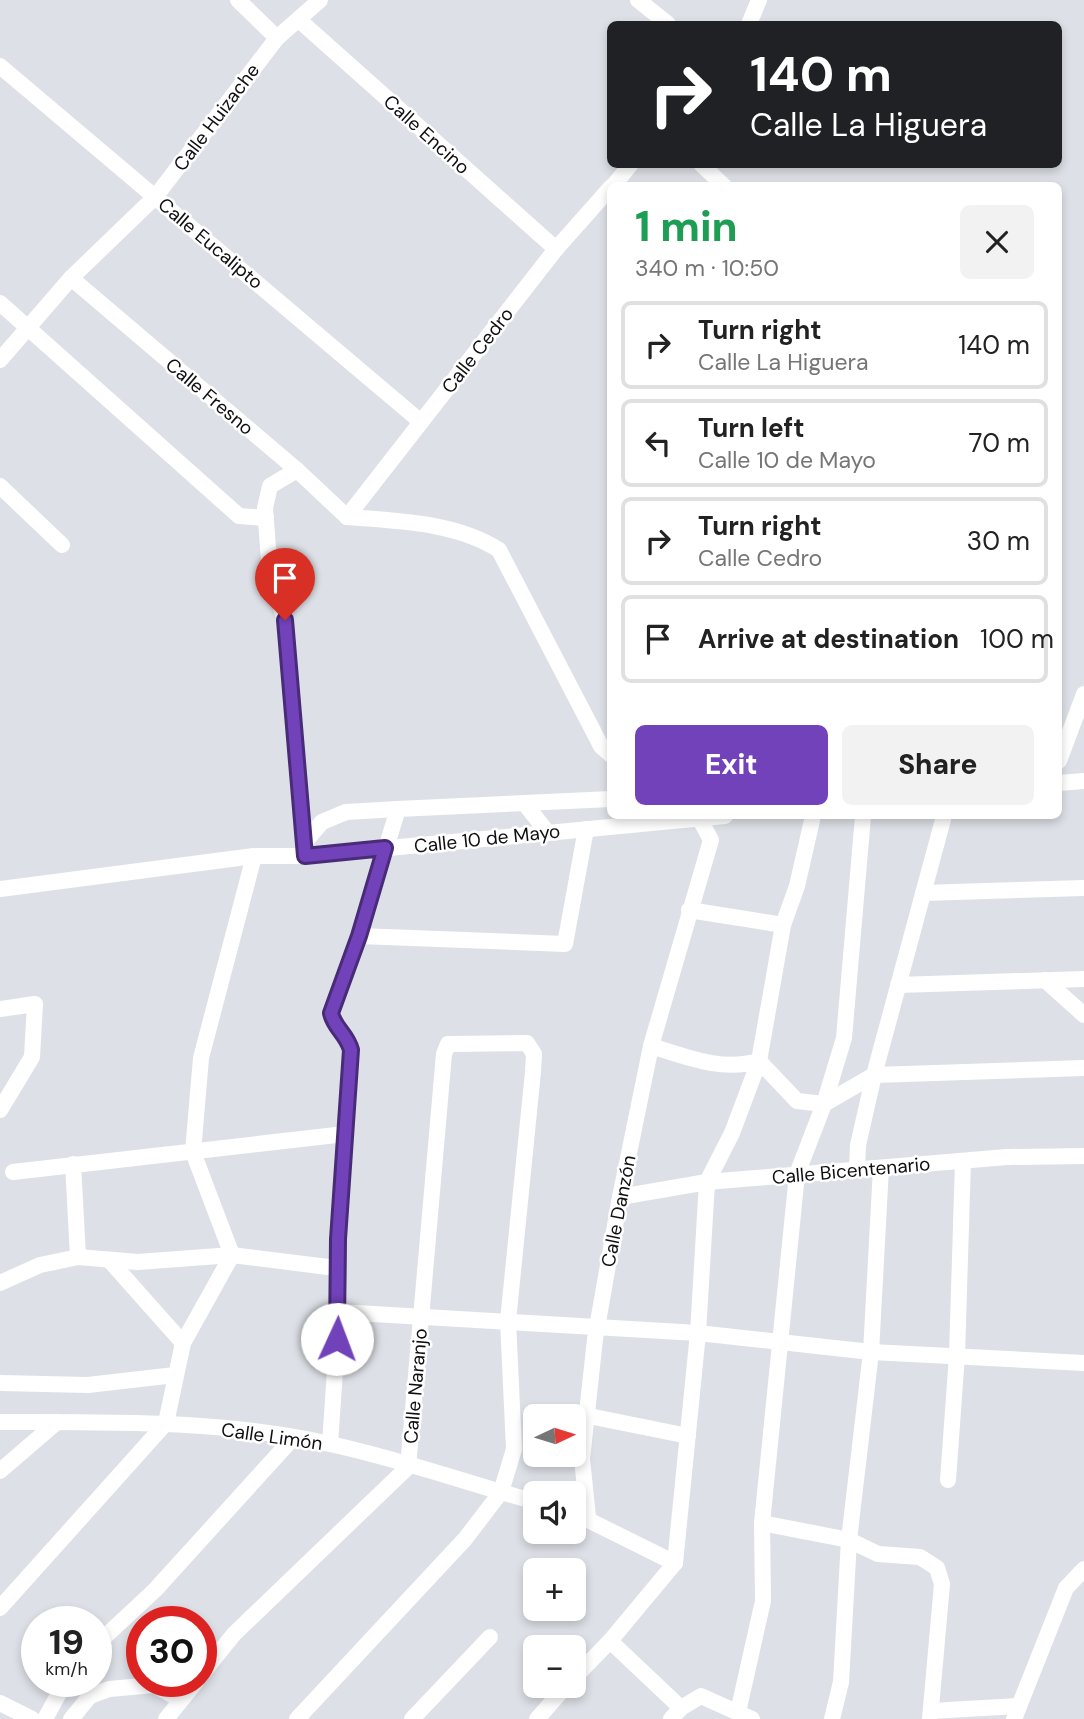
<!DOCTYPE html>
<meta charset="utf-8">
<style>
:root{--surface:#fff;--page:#f2f2f2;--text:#222;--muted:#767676;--line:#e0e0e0;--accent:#7142b9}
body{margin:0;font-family:"DM Sans",sans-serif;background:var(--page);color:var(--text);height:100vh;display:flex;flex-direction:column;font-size:26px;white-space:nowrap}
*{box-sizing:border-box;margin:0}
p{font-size:23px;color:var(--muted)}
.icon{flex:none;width:38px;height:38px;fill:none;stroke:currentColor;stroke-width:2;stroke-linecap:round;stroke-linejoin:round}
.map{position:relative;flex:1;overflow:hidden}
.details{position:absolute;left:607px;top:182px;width:455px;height:637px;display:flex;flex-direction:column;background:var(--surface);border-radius:10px;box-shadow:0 4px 10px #0003}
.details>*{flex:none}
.top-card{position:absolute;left:607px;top:21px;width:455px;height:147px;border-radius:10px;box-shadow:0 4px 10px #0003;background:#202124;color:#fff;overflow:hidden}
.needle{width:46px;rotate:86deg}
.tools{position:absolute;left:523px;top:1404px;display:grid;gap:14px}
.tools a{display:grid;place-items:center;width:63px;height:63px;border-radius:10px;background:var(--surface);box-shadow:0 4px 10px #0003;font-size:35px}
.speed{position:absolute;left:21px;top:1606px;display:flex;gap:14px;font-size:35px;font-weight:700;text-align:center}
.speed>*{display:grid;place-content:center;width:91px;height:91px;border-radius:50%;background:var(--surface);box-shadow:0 4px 10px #0003;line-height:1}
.speed small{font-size:18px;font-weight:400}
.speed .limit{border:10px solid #d22;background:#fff;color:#111}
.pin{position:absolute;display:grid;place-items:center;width:60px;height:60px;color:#fff;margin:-72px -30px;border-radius:50% 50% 50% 0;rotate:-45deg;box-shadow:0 0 7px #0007}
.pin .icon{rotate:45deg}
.me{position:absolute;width:77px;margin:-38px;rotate:2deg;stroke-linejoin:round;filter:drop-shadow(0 0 5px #0008)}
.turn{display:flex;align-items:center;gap:24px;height:147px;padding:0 28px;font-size:32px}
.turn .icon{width:91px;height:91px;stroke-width:2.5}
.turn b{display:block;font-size:49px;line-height:60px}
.round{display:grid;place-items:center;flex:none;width:74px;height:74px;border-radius:10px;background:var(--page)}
.summary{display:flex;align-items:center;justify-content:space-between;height:119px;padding:0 28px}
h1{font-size:42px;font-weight:800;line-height:52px;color:#1e9e55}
.action{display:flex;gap:14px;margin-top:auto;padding:14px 28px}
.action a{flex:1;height:80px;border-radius:10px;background:var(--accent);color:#fff;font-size:28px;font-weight:800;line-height:80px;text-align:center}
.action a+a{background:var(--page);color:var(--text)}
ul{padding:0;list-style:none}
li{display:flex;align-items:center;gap:21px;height:88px;margin:0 14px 10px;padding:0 14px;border:4px solid var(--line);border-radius:10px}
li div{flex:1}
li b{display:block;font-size:26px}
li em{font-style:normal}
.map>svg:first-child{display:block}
</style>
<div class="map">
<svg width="1084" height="1719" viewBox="0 0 1084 1719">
<rect width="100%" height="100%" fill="#dde0e6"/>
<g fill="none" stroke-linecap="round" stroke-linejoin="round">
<g stroke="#fff" stroke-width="16">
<path d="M238,0L277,38"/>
<path d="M638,0L668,24"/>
<path d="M299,20L556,249"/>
<path d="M749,24L759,0"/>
<path d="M0,66L421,422"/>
<path d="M701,164L724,186"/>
<path d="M613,186L631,164"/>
<path d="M71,278L297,470L347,517"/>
<path d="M0,303L239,516L266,518"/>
<path d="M0,360L71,278L156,196L277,38L320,0"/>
<path d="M297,470L270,486L265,508L270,574L285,620L305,856"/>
<path d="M0,486L62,545"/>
<path d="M347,517L556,249L611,187"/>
<path d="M347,517C397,521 456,522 499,550L601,746L611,755"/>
<path d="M1059,761L1084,694"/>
<path d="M1059,783L1084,781"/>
<path d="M525,804L548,833"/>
<path d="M304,843L322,822L346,812L398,809"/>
<path d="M0,889L254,856H305L725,816"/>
<path d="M923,893L1084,888"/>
<path d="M689,910L783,925"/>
<path d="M359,936L565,944L586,829"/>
<path d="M1045,980L1084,1015"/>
<path d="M898,985L1084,979"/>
<path d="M0,1009L35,1004L32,1057L0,1110"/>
<path d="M651,1046C687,1057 721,1072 759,1061"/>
<path d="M759,1061L797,1101L824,1104L874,1075L1084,1068"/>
<path d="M73,1164L78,1257"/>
<path d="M857,1169L858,1145L874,1075L944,816"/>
<path d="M13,1172L345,1134"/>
<path d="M620,1197L707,1182L1007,1157L1084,1156"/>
<path d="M111,1262L183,1343"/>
<path d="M0,1283L40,1265L78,1257L138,1262L232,1255L336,1268"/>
<path d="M339,1312L698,1333L871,1352L1084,1363"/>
<path d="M0,1383L88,1385L175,1375"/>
<path d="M589,1416L688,1436"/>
<path d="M0,1422C110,1422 222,1420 330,1444C400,1459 467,1483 536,1502"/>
<path d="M330,1444L339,1312L338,1239L351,1050C347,1034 334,1028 331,1013L359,936L398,809L611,799"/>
<path d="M0,1471L57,1422"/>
<path d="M948,1480L957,1355L963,1161"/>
<path d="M574,1513L675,1563"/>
<path d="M588,1517L582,1459L595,1339L620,1197L651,1046L711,840L698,816"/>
<path d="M762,1523L849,1540L878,1554L920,1557L937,1568L942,1584L930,1719"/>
<path d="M675,1563L698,1333L707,1182L732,1133L759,1061L783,925L797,886L813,816"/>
<path d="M0,1608L166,1423L183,1343L232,1255L193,1152L201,1058L254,856"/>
<path d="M610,1641L681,1708"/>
<path d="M96,1645L155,1590L293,1438"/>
<path d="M201,1675L234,1634L408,1467L444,1054L448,1044L527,1043L534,1054L533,1072L508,1321L514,1449L501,1492L465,1539L297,1719"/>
<path d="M574,1678L610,1641L675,1563"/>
<path d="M0,1703L32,1719"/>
<path d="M931,1711L1019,1706"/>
<path d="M738,1712L763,1601L762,1523L797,1174L824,1104L844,1038L863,816"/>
<path d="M45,1719L65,1682"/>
<path d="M71,1719L90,1696L109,1689L154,1685L181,1700"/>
<path d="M166,1719L196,1682"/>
<path d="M412,1719L490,1637"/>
<path d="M537,1719L567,1685"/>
<path d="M671,1719L681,1708L701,1696L752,1719"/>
<path d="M832,1719L841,1682L849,1540L871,1352L881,1168"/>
<path d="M1014,1719L1066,1588L1084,1569"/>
</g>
</g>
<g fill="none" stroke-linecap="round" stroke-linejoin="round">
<g stroke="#492b78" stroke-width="18">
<path id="route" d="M285,620L305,856L385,848L359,936L331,1013C334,1028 347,1034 351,1050L338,1239L337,1339"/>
</g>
<use href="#route" stroke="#7142b9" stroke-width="12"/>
</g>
<g text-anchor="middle" stroke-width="5" stroke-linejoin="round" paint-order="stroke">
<g font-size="19" fill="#0f0f11" stroke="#fff">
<text transform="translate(216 117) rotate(-53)" y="7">Calle Huizache</text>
<text transform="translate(427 134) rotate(42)" y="7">Calle Encino</text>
<text transform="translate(211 243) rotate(40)" y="7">Calle Eucalipto</text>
<text transform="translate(477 350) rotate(-52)" y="7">Calle Cedro</text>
<text transform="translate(210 396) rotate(40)" y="7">Calle Fresno</text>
<text transform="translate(487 838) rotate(-6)" y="7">Calle 10 de Mayo</text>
<text transform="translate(851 1170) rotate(-5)" y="7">Calle Bicentenario</text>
<text transform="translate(618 1211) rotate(-79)" y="7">Calle Danzón</text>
<text transform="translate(415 1386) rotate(-85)" y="7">Calle Naranjo</text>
<text transform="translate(272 1436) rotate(8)" y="7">Calle Limón</text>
</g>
</g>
</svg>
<div class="tools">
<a><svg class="needle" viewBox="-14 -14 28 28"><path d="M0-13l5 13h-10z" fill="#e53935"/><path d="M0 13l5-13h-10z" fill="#767676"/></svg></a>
<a><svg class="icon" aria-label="sound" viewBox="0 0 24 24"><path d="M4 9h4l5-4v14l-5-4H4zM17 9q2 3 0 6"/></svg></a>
<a>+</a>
<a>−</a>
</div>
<div class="speed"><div>19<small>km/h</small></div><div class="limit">30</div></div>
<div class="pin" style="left:285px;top:620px;background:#d93025"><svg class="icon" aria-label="arrive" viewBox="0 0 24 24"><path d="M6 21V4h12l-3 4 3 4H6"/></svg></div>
<svg class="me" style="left:337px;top:1339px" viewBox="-20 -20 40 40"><circle r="19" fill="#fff"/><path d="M0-13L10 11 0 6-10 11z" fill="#7142b9"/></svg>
<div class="top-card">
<div class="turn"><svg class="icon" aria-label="right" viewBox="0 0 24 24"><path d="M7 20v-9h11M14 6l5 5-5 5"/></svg><div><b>140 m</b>Calle La Higuera</div></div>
</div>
<section class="details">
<div class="summary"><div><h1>1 min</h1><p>340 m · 10:50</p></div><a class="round"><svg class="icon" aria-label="close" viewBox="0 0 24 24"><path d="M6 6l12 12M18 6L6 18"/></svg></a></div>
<ul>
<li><svg class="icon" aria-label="right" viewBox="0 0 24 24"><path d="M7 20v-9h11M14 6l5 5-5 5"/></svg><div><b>Turn right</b><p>Calle La Higuera</p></div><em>140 m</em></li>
<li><svg class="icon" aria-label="left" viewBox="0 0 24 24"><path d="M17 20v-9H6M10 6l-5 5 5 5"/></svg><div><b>Turn left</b><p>Calle 10 de Mayo</p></div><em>70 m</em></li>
<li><svg class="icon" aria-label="right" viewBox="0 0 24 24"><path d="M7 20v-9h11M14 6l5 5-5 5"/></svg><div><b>Turn right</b><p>Calle Cedro</p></div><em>30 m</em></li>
<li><svg class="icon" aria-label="arrive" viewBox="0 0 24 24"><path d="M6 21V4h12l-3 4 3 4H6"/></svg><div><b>Arrive at destination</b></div><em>100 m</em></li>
</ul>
<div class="action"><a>Exit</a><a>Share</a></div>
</section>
</div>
